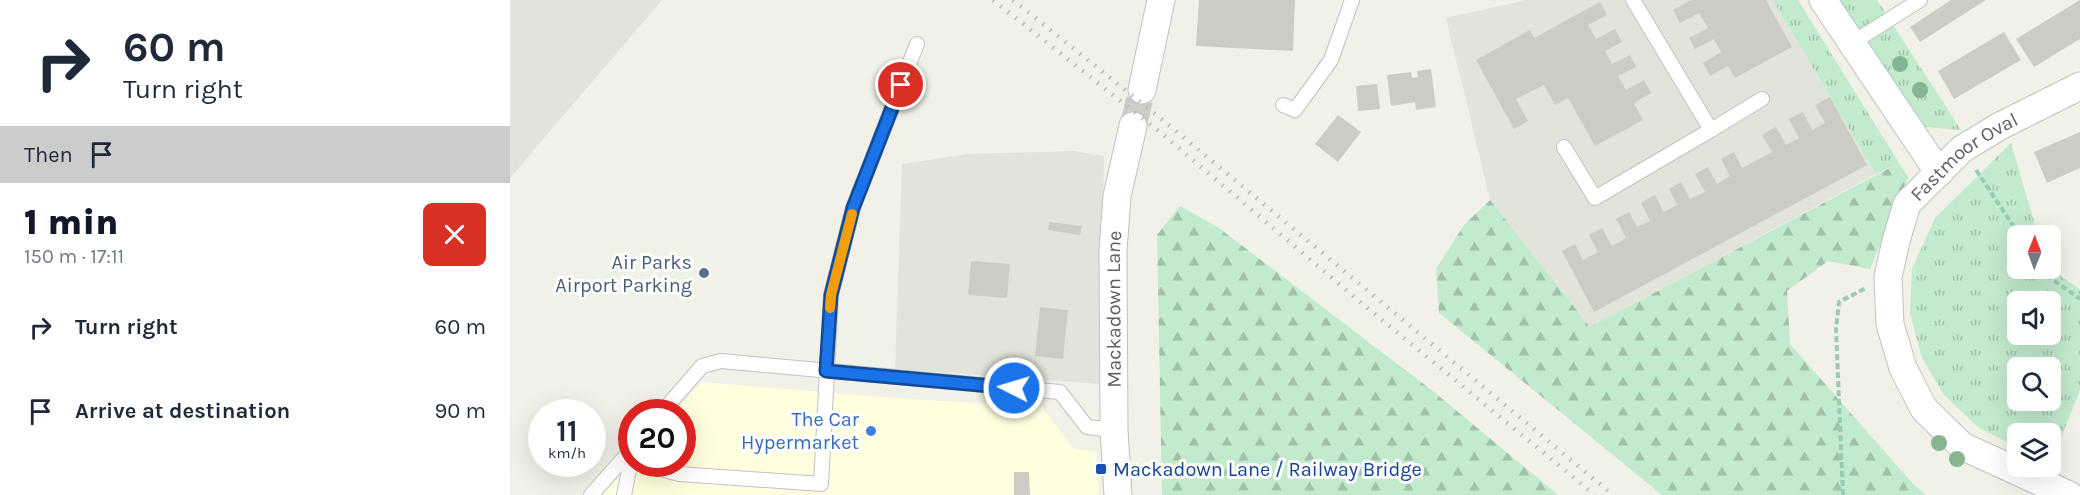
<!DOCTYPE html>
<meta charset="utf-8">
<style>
:root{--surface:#fff;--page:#f6f6f7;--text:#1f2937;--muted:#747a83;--accent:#111827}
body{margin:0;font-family:Karla,sans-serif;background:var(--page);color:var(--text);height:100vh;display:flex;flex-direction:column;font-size:22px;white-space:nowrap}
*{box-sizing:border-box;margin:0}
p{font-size:20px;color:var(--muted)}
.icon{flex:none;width:33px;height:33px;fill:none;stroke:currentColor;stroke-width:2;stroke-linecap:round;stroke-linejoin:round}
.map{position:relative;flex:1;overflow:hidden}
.side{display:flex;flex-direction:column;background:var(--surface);width:510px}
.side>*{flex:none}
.hud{background:#fff;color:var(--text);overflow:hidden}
.needle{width:39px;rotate:1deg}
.fabs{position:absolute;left:1497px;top:225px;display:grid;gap:12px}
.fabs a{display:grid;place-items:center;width:54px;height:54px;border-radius:9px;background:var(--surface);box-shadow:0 6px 24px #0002;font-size:30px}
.speed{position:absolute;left:18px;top:399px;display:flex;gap:12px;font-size:30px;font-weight:700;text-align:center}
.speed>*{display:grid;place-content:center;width:78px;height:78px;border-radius:50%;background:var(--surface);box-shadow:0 6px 24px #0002;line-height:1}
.speed small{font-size:15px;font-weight:400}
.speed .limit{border:9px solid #d22;background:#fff;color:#111}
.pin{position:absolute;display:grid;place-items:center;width:51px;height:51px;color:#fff;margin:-26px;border:3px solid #fff;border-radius:50%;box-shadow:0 2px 6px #0007}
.me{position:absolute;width:66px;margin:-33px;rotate:275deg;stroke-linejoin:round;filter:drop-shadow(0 0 4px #0008)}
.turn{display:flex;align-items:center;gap:21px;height:126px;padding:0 24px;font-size:27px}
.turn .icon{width:78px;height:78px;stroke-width:2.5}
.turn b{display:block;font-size:42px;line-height:51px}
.then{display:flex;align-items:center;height:57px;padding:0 24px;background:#0003;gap:12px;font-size:22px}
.round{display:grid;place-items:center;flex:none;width:63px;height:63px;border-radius:9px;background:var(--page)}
.headline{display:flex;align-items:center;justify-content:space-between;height:102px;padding:0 24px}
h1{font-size:36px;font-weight:800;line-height:45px;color:var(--accent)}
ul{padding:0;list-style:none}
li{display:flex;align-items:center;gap:18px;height:84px;padding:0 24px}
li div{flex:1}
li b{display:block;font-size:22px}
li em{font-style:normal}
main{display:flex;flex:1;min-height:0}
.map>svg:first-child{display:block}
</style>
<main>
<section class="side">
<div class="hud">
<div class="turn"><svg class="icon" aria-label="right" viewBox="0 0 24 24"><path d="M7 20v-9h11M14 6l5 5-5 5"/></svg><div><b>60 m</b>Turn right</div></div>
<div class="then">Then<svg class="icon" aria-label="arrive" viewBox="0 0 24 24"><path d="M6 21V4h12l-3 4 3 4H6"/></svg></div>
</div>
<div class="headline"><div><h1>1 min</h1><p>150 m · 17:11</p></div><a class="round" style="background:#d93025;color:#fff"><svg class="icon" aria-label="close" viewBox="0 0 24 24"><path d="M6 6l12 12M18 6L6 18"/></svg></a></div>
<ul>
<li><svg class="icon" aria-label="right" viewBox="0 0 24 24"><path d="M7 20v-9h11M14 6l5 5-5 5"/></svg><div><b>Turn right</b></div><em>60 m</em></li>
<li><svg class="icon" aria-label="arrive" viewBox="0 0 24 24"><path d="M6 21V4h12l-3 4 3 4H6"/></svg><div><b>Arrive at destination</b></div><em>90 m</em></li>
</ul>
</section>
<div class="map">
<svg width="1570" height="495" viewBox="0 0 1570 495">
<defs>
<pattern id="grass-tufts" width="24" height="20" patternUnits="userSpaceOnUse" patternTransform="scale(1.5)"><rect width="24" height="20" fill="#c2eacc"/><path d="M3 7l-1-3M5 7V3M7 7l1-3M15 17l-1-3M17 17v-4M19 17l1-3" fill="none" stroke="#a1c1a9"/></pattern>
<pattern id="forest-firs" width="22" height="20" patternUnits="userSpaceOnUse" patternTransform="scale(1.5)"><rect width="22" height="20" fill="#c2eacc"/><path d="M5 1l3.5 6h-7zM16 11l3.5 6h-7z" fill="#a1c1a9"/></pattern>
</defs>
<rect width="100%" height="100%" fill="#f1f1e7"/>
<path fill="#feffde" d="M192,382L384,398L532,407L564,449L586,451L589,495H93L121,462L172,464V412H165Z"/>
<g fill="#e2e3db">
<path d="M0,0H152L0,178Z"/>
<path d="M1017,0H1263L1366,174L1080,327L980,200L936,18Z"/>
<path d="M564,151L594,156L591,384L385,369L392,164L458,154Z"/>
</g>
<g fill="url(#grass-tufts)" fill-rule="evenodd">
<path d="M1263,0H1288L1389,163L1366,174Z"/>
<path d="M1325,0H1367L1451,130L1415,127Z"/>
<path d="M1501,143L1528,235L1508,236V268L1540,269L1570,289V390L1541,463L1540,434H1508L1507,447L1469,428L1434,395L1412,358L1400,313L1402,269L1425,218ZM1508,302H1540V334H1508ZM1508,368H1540V400H1508Z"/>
</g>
<g fill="url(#forest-firs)">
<path d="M1389,163L1398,177L1360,269L1318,261L1277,291L1280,344L1404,485L1416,495H1152L929,313L926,269L954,225L980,200L1080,327Z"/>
<path d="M670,206L709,228L924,392L1048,495H652L647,235Z"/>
</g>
<g fill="#ccccc3">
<path d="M689,0H785L783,51L686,46Z"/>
<path d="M1181,0H1256L1282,47L1225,78L1218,66L1200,76L1193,63L1211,52L1204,39L1185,49L1179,38L1198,28L1189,13L1170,23L1163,10Z"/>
<path d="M1441,0H1476L1410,42L1400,27Z"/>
<path d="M1570,0V39L1524,67L1506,39Z"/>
<path d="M1090,2L1097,15L1078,25L1086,39L1105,29L1112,42L1095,51L1102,64L1120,55L1126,67L1108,76L1116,90L1134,80L1141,93L1124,103L1133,120L1085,146L1058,98L1045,105L1034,85L1006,99L1018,121L1004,129L966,60L1020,30L1024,38Z"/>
<path d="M1494,32L1511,60L1444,99L1428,71Z"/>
<path d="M921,69L926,107L906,110L905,102L881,106L877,75L901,72L902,78L908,77L907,71Z"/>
<path d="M867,84L870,109L848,111L846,86Z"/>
<path d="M1320,97L1357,165L1084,312L1052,251L1065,244L1073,260L1088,252L1079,235L1092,228L1102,246L1116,238L1106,219L1119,212L1127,227L1140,221L1131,203L1145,195L1154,212L1167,205L1159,189L1171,182L1180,199L1195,192L1185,174L1198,167L1207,184L1220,176L1211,159L1224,152L1232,168L1262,152L1252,135L1266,127L1276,145L1289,138L1279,119L1293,112L1302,130L1315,123L1305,105Z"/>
<path d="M828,115L851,132L828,162L805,144Z"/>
<path d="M1570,132V168L1537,183L1524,152Z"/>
<path d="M539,222L572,226L570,235L538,230Z"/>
<path d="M461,261L500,264L497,298L458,295Z"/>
<path d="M530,307L558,310L553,359L525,356Z"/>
<path d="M504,472H519L520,495H504Z"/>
</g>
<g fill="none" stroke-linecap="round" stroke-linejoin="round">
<path stroke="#cccdc7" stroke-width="27" stroke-dasharray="27 14" stroke-linecap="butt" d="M623,126L632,90"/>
<g stroke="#c0c1c8" stroke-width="16">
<g id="service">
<path d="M1342,43L1410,0"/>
<path d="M773,105L785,110L821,60L842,0"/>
<path d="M1201,130L1252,99"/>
<path d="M1054,147L1085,198L1201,130L1123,0"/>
<path d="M152,412L192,366L211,361L550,392L577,427L604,430"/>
<path d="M142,464L147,468L169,474L311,484L321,295L343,208L407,44"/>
<path d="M81,495L122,449"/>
<path d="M114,495L122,455"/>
</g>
</g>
<g stroke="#c0c1c8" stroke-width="29">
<g id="minor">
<path d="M1313,0L1429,173"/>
<path d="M632,90L651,0"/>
<path id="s1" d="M608,495L604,430L603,251L607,196L623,126"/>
<path id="s2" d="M1559,495L1452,446L1414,409L1393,368L1380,324L1378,277L1386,241L1397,204L1452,149L1490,126L1570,86"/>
</g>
</g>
<g stroke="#99ccb5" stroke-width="4" stroke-dasharray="6 3" stroke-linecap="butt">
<path d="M1466,170L1510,236"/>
<path d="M1532,268L1535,274L1570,299"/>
<path d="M1333,495L1326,329L1329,302L1356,288"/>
</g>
<use href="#service" stroke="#fff" stroke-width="14"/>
<use href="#minor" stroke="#fff" stroke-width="27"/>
<g stroke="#b9b9bb" stroke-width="4.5" stroke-dasharray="1.5 8" stroke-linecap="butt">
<path d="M483,0L651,133L855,306L1085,495"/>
<path d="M503,0L654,121L1103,495"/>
</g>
</g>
<g fill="#86b691">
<circle cx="1390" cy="64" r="8"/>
<circle cx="1410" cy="90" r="8"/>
<circle cx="1429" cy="443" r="8"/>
<circle cx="1447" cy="459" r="8"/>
</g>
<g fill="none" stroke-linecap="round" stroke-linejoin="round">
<g stroke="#114b97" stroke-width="15">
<path id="route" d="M391,85L343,208L321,295L316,371L504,388"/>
</g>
<use href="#route" stroke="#1a73e8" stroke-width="10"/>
<path stroke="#f59e0b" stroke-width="10" d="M320,308L321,295L342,214"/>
</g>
<circle fill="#5c6f8a" stroke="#fff" stroke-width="2" cx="194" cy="273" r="6"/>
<circle fill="#3f7fe0" stroke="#fff" stroke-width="2" cx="361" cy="431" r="6"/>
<rect fill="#1a4fb4" stroke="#fff" stroke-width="2" x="585" y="463" width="12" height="12" rx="3"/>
<g text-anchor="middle" stroke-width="6" stroke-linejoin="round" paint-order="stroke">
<g font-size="20" fill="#5e6068" stroke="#fff">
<text dy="7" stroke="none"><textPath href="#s2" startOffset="460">Fastmoor Oval</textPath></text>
<text dy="7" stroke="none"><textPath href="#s1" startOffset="186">Mackadown Lane</textPath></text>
</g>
<g font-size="20" fill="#4e5e75" stroke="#fff" text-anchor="end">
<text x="182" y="269">Air Parks<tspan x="182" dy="23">Airport Parking</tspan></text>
</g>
<g font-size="20" fill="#366cbe" stroke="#fff" text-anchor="end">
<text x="349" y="426">The Car<tspan x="349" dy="23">Hypermarket</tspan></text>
</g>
<g font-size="20" fill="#164399" stroke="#fff" text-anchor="start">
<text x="603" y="476">Mackadown Lane / Railway Bridge</text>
</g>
</g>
</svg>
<div class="fabs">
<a><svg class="needle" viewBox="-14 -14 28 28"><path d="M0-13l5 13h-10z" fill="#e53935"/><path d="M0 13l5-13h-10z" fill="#747a83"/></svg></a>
<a><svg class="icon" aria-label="sound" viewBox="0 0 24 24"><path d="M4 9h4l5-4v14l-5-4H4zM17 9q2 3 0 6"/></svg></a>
<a><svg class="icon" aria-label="search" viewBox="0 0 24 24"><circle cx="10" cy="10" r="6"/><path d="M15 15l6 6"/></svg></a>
<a><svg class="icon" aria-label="layers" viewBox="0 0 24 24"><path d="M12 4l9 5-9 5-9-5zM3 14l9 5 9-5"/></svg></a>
</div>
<div class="speed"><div>11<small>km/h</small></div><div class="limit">20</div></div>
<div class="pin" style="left:391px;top:85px;background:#d93025"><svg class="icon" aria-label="arrive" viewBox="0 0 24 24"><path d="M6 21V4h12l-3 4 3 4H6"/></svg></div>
<svg class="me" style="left:504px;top:388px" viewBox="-20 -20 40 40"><circle r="17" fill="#1a73e8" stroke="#fff" stroke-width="3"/><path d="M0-11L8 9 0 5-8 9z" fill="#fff"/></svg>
</div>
</main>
